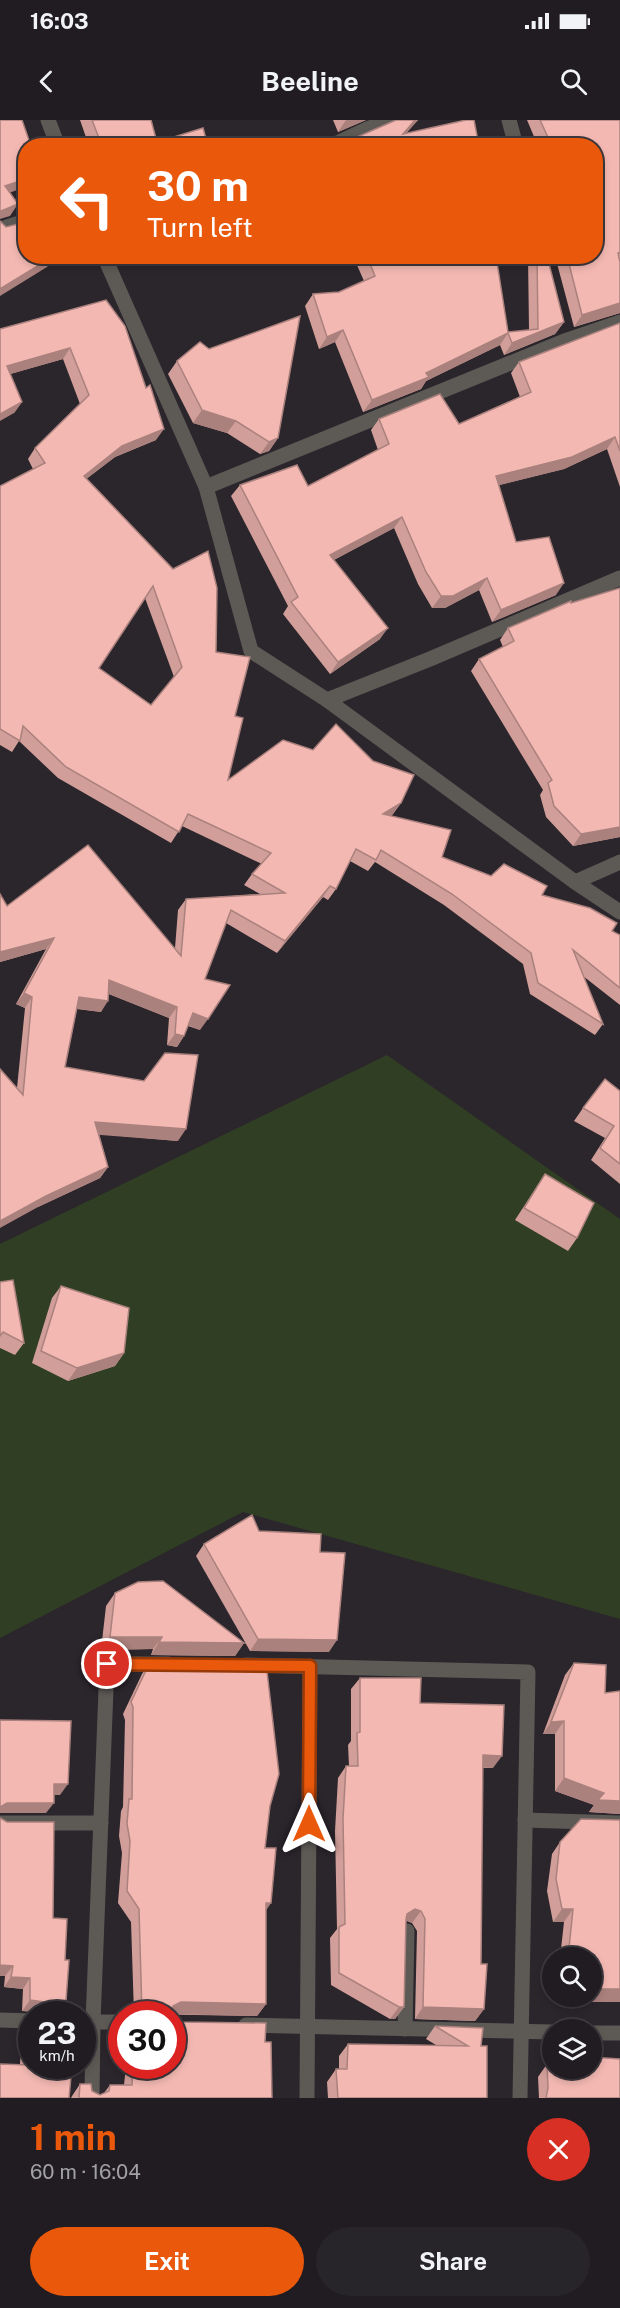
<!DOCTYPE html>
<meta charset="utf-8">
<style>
:root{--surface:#201c21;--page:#28252a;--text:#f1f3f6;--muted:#a2a1a5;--line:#3d3a3f;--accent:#ea580c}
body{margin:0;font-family:"Public Sans",sans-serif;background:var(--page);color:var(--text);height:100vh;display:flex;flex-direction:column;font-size:22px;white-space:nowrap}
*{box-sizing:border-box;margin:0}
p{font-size:20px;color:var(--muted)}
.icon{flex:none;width:33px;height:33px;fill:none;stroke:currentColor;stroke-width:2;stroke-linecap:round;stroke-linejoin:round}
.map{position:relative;height:1978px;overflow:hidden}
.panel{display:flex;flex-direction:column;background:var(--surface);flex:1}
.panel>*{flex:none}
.banner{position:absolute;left:18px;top:18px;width:585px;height:126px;border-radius:24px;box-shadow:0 3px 9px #0003,0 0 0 2px var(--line);background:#ea580c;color:#fff;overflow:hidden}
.tools{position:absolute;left:542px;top:1827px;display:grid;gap:12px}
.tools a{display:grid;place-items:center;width:60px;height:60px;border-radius:50%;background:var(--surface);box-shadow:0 3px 9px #0003,0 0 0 2px var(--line);font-size:30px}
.speed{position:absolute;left:18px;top:1881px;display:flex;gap:12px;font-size:30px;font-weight:700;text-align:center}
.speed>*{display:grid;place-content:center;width:78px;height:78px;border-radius:50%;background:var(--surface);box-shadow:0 3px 9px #0003,0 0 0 2px var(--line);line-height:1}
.speed small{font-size:15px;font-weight:400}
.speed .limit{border:9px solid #d22;background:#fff;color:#111}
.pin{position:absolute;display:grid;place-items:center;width:51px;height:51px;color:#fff;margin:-26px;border:3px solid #fff;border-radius:50%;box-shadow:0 2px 6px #0007}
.me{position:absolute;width:66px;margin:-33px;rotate:0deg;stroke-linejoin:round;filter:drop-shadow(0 0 4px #0008)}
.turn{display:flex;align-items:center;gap:21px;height:126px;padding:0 30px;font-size:27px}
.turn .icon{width:78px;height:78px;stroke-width:2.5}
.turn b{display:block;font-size:42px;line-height:51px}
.round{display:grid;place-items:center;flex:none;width:63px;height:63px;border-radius:32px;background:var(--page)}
.head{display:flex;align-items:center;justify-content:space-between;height:102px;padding:0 30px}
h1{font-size:36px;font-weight:700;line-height:45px;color:var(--accent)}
.cta{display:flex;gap:12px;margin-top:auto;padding:12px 30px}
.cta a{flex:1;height:69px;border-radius:36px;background:var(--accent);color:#fff;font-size:24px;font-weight:700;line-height:69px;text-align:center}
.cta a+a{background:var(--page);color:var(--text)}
.status{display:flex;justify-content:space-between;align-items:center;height:42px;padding:0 30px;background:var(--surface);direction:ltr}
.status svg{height:16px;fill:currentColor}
header{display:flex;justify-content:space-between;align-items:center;height:78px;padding:0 30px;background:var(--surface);font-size:27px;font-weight:700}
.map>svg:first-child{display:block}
</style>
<div class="status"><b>16:03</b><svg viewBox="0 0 49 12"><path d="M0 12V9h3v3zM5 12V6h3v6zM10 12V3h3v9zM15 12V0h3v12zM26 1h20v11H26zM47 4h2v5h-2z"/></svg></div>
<header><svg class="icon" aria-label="back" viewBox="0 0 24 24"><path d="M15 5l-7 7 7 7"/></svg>Beeline<svg class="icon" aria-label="search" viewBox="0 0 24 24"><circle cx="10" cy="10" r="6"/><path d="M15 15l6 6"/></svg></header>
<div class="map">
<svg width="620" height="1978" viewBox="0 0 620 1978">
<rect width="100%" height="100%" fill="#2b252c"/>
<path fill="#303f24" d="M387,935L620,1099V1499L243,1392L0,1518V1124Z"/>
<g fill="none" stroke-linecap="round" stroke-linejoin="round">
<g stroke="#5d5a56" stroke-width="15">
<path d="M48,0L58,26"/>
<path d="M509,0L516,26"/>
<path d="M331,26L367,9L391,0"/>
<path d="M0,109L26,101"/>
<path d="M104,136L206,367L251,531L327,580L575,762L620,792"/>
<path d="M206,367L567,220L620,202"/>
<path d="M327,580L430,539L620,458"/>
<path d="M575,762L620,742"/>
<path d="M246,1545L528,1552L520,1978"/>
<path d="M525,1700L620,1703"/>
<path d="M0,1703H101"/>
<path d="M0,1900L32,1901"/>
<path d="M83,1902H122"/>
<path d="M246,1905L552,1912"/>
<path d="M405,1909L407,1811"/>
<path d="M591,1913H620"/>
<path d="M92,1978L93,1902L107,1544H168"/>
<path d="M307,1978L310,1546"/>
</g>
</g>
<g fill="#d19e99" fill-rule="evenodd">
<path d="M80,0H151L158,25L161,21L208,26H89Z"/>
<path d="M333,0H366L338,12Z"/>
<path d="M396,0H418L406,13L479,26H349L355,18Z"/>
<path d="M527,0H620V193L574,207L555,136H596V26H538Z"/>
<path d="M353,136H496L508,212L529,210L528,136H537L564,202L555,214L504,235L500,225L426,261L421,269L363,292L335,222L319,229L305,186L313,174L339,172L364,161Z"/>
<path d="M106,180L156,320L115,337L86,359L216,532L235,596L228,660L401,683L393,694L391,696L442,737L542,775L620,815V885L583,856L603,904L595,915L530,874L523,844L444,785L375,742L368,751L350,741L336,769L328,780L323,777L277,833L226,803L205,859L200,910L188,906L184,916L177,927L167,925L169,898L109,874L101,892L77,889L65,947L178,1021L99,1014L108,1047L100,1058L38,1087L17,968L25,888L16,884L46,829L0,842V774L7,786L175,828L178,790L186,779L260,774L244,765L252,754L262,744L182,706L171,723L58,658L19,621L12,632L0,625V366L33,349L28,339L35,328L80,284L63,239L10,254L22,282L14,293L0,209ZM145,478L174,557L151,585L99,548Z"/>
<path d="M620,203V367L607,329L564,349L499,365L516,422L556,475L492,502L479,470L445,488H432L418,464L394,408L334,440L380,519L330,554L283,494L288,486L231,376L240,365L308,366L378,330L371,310L379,299L459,304L520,277L511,253L519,242Z"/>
<path d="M177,241L278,318L269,331L260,334L227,313L193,303L168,254Z"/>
<path d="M620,468V717L573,726L546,697L540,675L543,670L471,551L479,539L503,527L500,520L508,508L571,483Z"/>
<path d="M620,971V1064L591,1040L605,1018L574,1001L583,988Z"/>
<path d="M545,1054L577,1118L568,1131L515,1100Z"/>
<path d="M0,1162L24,1223L15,1235L0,1228Z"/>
<path d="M61,1166L124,1233L115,1246L68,1261L32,1243L52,1178Z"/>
<path d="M259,1411L320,1432L329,1532L250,1531L196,1436L204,1424Z"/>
<path d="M115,1473L244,1523L235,1536L151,1535L153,1529L101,1530L106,1486Z"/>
<path d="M150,1542L270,1686L265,1728L266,1790V1884L257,1896L134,1894L131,1802L118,1783L122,1733L119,1716L121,1691L123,1687L125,1600L123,1594L142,1554Z"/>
<path d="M574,1543L605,1573L620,1571V1694L589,1692L594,1685L555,1671V1614H543L565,1555Z"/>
<path d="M360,1558L420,1583L493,1648H482L481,1844L484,1889L475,1901L415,1899L417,1811L412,1803L407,1801L406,1802L404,1887L395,1899H390L331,1865L330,1818L337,1809L335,1711L338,1658L346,1646H349L348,1625L351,1621V1569Z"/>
<path d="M0,1698L53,1798L65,1840V1894H38L37,1892L22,1891L23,1869L4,1867L5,1856H0Z"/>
<path d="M620,1700V1882H556V1876H591V1838H560L564,1802H553L547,1771L552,1734L560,1722Z"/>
<path d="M29,1900L32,1946L20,1944L22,1910Z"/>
<path d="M175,1900L265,1922L272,1978H71L72,1976L80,1964L100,1975L104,1973L110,1965H124L126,1946H172Z"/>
<path d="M435,1906L481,1926L487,1978H328L327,1962L336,1949H339V1936L348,1924L436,1925L426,1919Z"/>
<path d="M547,1944L620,1978H539L538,1957Z"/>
</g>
<g fill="#aa817d">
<path d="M346,0H366L338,12Z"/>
<path d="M415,0H418L395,26L403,14Z"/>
<path d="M26,59V67L0,76L5,66Z"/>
<path d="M18,84L10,96L0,99V92L1,91Z"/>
<path d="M54,136L47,147L0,176V169Z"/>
<path d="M620,183V193L574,207L582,195Z"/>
<path d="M564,202L555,214L504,235L512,223Z"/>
<path d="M343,210L335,222L319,229L327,217Z"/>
<path d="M508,213L500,225L426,261L421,269L363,292L372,280Z"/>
<path d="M70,228L63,239L0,257L7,246Z"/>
<path d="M22,282L14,293L0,301V294Z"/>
<path d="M202,290L236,301L227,313L193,303Z"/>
<path d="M164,309L156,320L115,337L76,367L84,356L122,326Z"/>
<path d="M615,317L607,329L564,349L488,368L496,356Z"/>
<path d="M278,318L269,331L260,334L269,322Z"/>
<path d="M402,397L394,408L322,446L330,435Z"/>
<path d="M487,458L479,470L445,488H432L441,476Z"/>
<path d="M564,463L556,475L492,502L501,490Z"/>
<path d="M388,508L380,519L330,554L338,542Z"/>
<path d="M401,683L393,694L375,705L383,694Z"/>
<path d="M620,707V717L573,726L581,714Z"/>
<path d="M330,766L323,777L277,833L285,821Z"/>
<path d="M54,818L46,829L0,842V832Z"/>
<path d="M109,860L177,887L169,898L101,871Z"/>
<path d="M24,873L32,877L25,888L16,884Z"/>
<path d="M79,877L108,881L101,892L71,888Z"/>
<path d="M193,893L208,899L200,910L185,904Z"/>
<path d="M175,914L184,916L177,927L167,925Z"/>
<path d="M95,1002L186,1009L178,1021L88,1014Z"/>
<path d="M108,1047L100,1058L38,1087L0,1108V1101L46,1076Z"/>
<path d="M124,1233L115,1246L68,1261L77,1248Z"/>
<path d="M110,1517H162L153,1529L101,1530Z"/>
<path d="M258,1519L337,1520L329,1532L250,1531Z"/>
<path d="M159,1522L244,1523L235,1536L151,1535Z"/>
<path d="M564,1601L555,1614H543L551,1602Z"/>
<path d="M483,1635L502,1636L493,1648L474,1647Z"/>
<path d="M564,1658L604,1673L620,1681V1694L589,1692L594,1685L555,1671Z"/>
<path d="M54,1664H68L60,1675H46Z"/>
<path d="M7,1683H54L46,1693H0V1687Z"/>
<path d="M266,1783H271L263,1795Z"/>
<path d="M415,1789L421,1791L412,1803L407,1801L399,1805L407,1794Z"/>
<path d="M562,1789H573L564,1802H553Z"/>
<path d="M0,1845L13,1846L5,1856H0Z"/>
<path d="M11,1857L30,1858L23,1869L4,1867Z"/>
<path d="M591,1869H620V1882H556L560,1876H591Z"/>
<path d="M30,1880L44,1882L37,1892L22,1891Z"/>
<path d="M181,1882L266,1884L257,1896L167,1894L173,1886Z"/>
<path d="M399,1887H404L395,1899H390Z"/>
<path d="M423,1887L484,1889L475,1901L415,1899Z"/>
</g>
<g fill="#f3b8b2" stroke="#aa817d" stroke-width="1.5" fill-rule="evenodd">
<path d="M0,0H22L31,26H26V59L5,66L18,84L1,91L0,95Z"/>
<path d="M92,0H151L158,26H102Z"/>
<path d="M396,0H415L403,14L466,0H474L479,26H358L355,18Z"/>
<path d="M540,0H620V133H618L620,142V183L582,195L567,136H596V26H552Z"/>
<path d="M203,8L208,26H162L161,21Z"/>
<path d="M0,101L6,107L26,102V136H54L0,169Z"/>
<path d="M367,136H496L508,212L538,209L537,136H547L564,202L512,223L508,213L426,253L429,257L372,280L343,210L327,217L313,174L339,172L375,156Z"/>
<path d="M106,180L125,206L146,268L150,265L164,309L122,326L84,356L173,449L208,431L217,468L216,532L250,537L235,596L243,598L228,660L283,620L313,630L336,604L373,641L414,655L401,683L383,694L451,710L442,737L491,756L504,744L547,766L542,775L590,788L617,803L612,811L620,815V868L573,830L603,904L538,863L531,833L452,774L381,730L376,740L356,729L336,769L330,766L285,821L231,790L205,859L230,865L208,899L193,893L184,916L175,914L177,887L109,860L108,881L79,877L65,947L144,961L165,933L198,935L186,1009L95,1002L108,1047L46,1076L0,1101V949L23,975L32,877L24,873L54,818L0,832V774L7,786L88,725L181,836L186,779L285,773L252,754L271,733L188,694L179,712L66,647L23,606L20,621L0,609V366L45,343L35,328L89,275L70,228L7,246L22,282L0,294V209ZM153,466L182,547L151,585L99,548Z"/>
<path d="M300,196L278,318L269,322L236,301L202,290L177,241L200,222L209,229Z"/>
<path d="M620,203V331L615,317L572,337L496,356L516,422L549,417L564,463L501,490L487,458L453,476H441L426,452L402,397L330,435L388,508L338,542L291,482L298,477L240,365L297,345L308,366L389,324L379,299L440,274L459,304L531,272L519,242Z"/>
<path d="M620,468V707L581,714L554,686L548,663L552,660L479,539L514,521L508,508L571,481V483Z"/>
<path d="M605,959L620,971V1044L600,1028L614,1006L583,988Z"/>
<path d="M545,1054L594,1083L577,1118L524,1088Z"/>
<path d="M13,1160L24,1223L3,1212L0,1216V1162Z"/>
<path d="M61,1166L129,1188L124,1233L77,1248L41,1231Z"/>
<path d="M252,1395L259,1411L321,1414L320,1432L345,1433L337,1520L258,1519L204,1424Z"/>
<path d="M163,1461L244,1523L159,1522L162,1517H110L115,1473L138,1462Z"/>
<path d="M150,1542L266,1543L279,1654L270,1686L265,1728H276L271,1783H266V1884L181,1882L173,1886L171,1892L172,1894H142L139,1789L127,1771L130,1721L127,1704L129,1679H132L133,1587L131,1582Z"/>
<path d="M574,1543L606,1545L605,1573L620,1571V1681L598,1680L604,1673L564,1658V1601L551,1602Z"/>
<path d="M360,1558H421L420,1583L504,1585L502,1636L483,1635L481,1844H487L484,1889L423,1887L425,1799L421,1791L415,1789L407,1794L406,1799L404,1887H399L339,1853V1807L345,1804L343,1699L346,1646H358L357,1613L360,1612Z"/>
<path d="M0,1600L71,1601L68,1664H54V1683H7L0,1687Z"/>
<path d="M0,1698L7,1702H54L53,1798L67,1799L65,1840H69L65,1894H47L49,1891L44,1882L30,1880V1858L11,1857L13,1846L0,1845Z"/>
<path d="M581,1699L620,1700V1869H591V1838H568L573,1789H562L556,1759L560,1722Z"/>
<path d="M172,1895L175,1900L180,1902L266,1903L265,1922H271L272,1978H79L80,1964H91L92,1971L100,1975L109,1971L110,1965H132L133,1946H172Z"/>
<path d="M29,1900H32V1946H72L69,1978H0V1944L27,1945Z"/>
<path d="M435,1906L483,1908L481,1926H487V1978H338L336,1949H347L348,1924L468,1926Z"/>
<path d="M591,1937L620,1939V1978H546L548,1968L547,1944L552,1941V1948H591Z"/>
</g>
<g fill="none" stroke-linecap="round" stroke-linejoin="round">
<g stroke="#983908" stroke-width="15">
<path id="route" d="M107,1544L310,1546L309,1704"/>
</g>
<use href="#route" stroke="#ea580c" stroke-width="10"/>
</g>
</svg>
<div class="tools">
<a><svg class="icon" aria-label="search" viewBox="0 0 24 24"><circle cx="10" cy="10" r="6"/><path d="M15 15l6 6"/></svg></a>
<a><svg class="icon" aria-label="layers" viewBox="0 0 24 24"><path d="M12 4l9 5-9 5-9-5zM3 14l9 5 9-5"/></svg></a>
</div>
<div class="speed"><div>23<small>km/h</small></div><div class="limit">30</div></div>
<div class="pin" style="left:107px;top:1544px;background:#d93025"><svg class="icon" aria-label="arrive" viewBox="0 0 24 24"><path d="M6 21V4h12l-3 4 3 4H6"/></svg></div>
<svg class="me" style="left:309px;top:1704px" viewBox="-20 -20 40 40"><path d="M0-17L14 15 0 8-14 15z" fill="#ea580c" stroke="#fff" stroke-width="4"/></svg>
<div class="banner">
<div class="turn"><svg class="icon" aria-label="left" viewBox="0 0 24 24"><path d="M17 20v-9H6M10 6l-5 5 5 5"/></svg><div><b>30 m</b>Turn left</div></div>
</div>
</div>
<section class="panel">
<div class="head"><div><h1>1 min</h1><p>60 m · 16:04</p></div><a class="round" style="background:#d93025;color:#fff"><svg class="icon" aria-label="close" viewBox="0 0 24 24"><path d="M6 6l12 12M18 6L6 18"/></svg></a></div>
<div class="cta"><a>Exit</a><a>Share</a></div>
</section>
